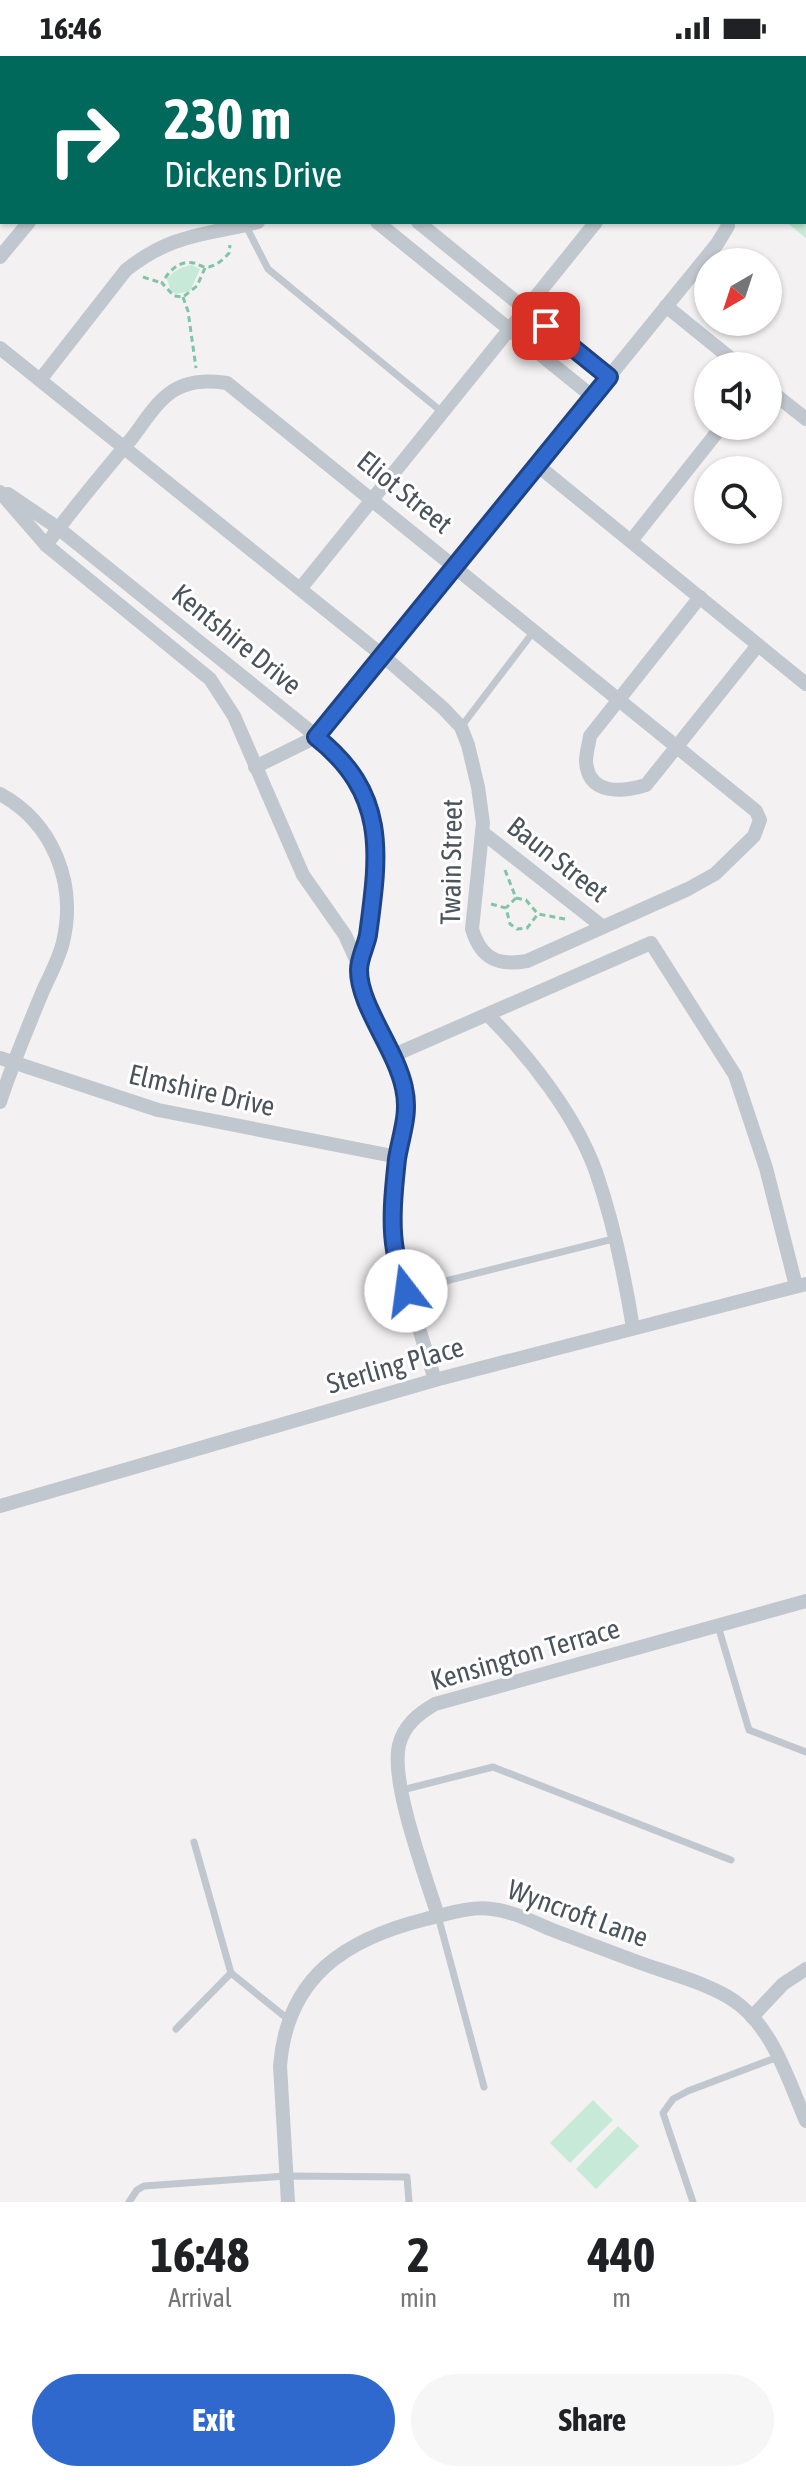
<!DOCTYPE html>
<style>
:root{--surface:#fff;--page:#f6f6f6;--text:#202124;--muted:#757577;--accent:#3069ce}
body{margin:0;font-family:"Asap Condensed",sans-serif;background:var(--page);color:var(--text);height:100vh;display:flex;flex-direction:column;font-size:30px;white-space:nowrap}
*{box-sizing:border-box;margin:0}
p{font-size:26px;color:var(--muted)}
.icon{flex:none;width:44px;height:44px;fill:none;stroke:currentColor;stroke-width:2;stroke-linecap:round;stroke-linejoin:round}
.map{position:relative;height:2146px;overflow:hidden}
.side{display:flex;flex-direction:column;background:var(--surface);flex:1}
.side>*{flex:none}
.hud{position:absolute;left:0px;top:0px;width:806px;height:168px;box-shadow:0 2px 6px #0004;background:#00695c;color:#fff;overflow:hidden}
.needle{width:52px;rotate:219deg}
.tools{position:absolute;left:694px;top:192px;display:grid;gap:16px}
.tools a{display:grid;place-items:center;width:88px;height:88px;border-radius:50%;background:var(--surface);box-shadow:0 2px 6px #0004;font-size:40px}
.pin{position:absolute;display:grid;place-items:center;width:68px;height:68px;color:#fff;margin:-34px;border-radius:16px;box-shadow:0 4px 12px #0006}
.me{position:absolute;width:88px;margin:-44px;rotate:345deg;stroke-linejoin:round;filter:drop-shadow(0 0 6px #0008)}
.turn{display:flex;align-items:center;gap:28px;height:168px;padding:0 32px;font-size:36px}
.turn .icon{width:104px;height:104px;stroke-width:2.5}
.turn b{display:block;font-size:56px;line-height:68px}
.eta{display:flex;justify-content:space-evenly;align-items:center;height:136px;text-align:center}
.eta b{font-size:48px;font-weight:700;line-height:56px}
.primary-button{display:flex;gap:16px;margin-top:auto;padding:16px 32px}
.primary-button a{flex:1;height:92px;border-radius:48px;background:var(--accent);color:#fff;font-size:32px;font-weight:700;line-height:92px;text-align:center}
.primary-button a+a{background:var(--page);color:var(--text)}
.status{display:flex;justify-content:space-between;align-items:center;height:56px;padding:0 40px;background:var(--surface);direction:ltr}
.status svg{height:22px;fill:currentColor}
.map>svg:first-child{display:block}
</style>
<div class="status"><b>16:46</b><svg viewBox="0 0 49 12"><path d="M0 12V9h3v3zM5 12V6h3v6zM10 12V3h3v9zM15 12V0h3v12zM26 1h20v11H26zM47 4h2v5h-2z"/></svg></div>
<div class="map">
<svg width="806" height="2146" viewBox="0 0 806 2146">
<rect width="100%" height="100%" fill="#f3f1f1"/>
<g fill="#c6ead7">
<path d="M580,0H806V182L786,166H804V2Z"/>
<path d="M192,209L200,213L190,235L176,238L171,235L167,223C174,214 181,211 192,209Z"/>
<path d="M593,2044L613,2064L570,2107L550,2087Z"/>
<path d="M618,2070L639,2090L596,2133L576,2113Z"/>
</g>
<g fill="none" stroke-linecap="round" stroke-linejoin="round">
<g stroke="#82c4a9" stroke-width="3" stroke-dasharray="6 4" stroke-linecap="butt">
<path d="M155,0L159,2"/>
<path d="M247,0L249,2"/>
<path d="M112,2L114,0"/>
<path d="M180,2L184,0"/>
<path d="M205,212L197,230L183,241L174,240L162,227C169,215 179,204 194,207C198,208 203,212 207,211C215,211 224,203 229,197L230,189"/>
<path d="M143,221L162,227"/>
<path d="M183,241L188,255L196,312"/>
<path d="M505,814L516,842L506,852"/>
<path d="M516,842L526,844L537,857"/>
<path d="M491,848L506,852L510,868L517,873L527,872L538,858L565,863"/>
</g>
<g stroke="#c1c7ce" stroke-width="7">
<path d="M806,103V105"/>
<path d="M246,170L268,213L442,356"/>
<path d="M461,671L534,575"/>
<path d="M406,1235L613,1183"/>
<path d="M718,1570L749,1674L806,1696"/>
<path d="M402,1734L493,1711L731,1804"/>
<path d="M194,1786L231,1917"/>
<path d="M438,1860L484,2031"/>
<path d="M176,1973L231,1917L289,1964"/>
<path d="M129,2146L137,2134L144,2130L286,2120L407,2121L409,2146"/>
<path d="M693,2146L663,2057L673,2043L688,2035L778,2001"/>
</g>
<g stroke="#c1c7ce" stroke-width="14">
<path d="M71,0L72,2"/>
<path d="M545,0L547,2"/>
<path d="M269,2L271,0"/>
<path d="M411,2L413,0"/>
<path d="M0,136L2,138"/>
<path d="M0,152L2,150"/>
<path d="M377,166L593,341"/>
<path d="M418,166L609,321"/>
<path d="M0,201L29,166"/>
<path d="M666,250L740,310"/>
<path d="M0,292L382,599L443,652L461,671L468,689L478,731L483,767L472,873C481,903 498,910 527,905L688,833L715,818L754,780L760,764L756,755L227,327C211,325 194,324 178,332C159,341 145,365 132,382C103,417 73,452 46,489"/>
<path d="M40,324L126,214C173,177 203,180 258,166"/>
<path d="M768,333L806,363"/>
<path d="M537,409L806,628"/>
<path d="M0,436L46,489L210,623L234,660L303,819L345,879L359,910L360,927L368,948L394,999L404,1032L407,1054L405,1076L398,1101L394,1192L435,1324"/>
<path d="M8,438L58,472L326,688C373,734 380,774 373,836C370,862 366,886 359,910"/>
<path d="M631,485L722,370"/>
<path d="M300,533L596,166"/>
<path d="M700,541L590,680C589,688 586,697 586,705C588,740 623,736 646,729L758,589"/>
<path d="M255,711L316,681L717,188L728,170L727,166"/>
<path d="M0,738C53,767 77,827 63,886C59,903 49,921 42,937C27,973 12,1009 0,1046"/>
<path d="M482,776L603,871"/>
<path d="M488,959C530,1001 576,1060 596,1116C613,1165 625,1222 633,1272"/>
<path d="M394,999L651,887L735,1019L766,1112L796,1230"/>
<path d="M0,1002L158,1054L398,1101"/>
<path d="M0,1450L435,1324L806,1228"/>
<path d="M438,1860C426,1821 390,1726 399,1689C404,1669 418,1658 435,1648L806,1545"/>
<path d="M752,1961L783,1928L806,1913"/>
<path d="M288,2146L280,2010C287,1920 346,1883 426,1863C447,1858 471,1850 492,1853C513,1855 535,1867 555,1875C581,1885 608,1895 635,1905C666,1917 715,1928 741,1950C775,1978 789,2026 806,2065"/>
</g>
</g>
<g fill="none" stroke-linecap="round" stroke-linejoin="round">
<g stroke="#1f4486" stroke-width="20">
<path id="route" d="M406,1235C402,1221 397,1208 395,1194C390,1166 394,1131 397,1103C401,1078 410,1058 404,1032C396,993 359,950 359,914C359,902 366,890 368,879C379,797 388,738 316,681L609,321L546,270"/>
</g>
<use href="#route" stroke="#3069ce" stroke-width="14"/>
</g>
<g text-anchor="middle" stroke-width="6" stroke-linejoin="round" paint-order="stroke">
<g font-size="28" fill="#4b535c" stroke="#fff">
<text transform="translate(405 436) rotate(39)" y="10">Eliot Street</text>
<text transform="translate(237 583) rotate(39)" y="10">Kentshire Drive</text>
<text transform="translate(558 803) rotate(38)" y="10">Baun Street</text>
<text transform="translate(451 806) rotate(-89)" y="10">Twain Street</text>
<text transform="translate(202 1034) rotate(13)" y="10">Elmshire Drive</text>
<text transform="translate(395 1309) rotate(-16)" y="10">Sterling Place</text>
<text transform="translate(525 1598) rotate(-16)" y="10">Kensington Terrace</text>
<text transform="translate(578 1857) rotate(20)" y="10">Wyncroft Lane</text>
</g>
</g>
</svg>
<div class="tools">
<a><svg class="needle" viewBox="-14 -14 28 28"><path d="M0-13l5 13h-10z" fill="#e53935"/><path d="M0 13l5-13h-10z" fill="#757577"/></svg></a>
<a><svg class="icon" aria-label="sound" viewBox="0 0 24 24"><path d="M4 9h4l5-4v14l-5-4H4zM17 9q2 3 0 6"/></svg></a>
<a><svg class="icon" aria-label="search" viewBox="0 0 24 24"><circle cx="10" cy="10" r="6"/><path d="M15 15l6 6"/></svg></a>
</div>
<div class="pin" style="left:546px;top:270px;background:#d93025"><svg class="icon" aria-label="arrive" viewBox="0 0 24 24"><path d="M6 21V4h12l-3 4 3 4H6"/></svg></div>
<svg class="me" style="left:406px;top:1235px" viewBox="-20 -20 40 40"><circle r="19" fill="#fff"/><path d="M0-13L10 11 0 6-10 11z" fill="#3069ce"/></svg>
<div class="hud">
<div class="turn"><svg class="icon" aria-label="right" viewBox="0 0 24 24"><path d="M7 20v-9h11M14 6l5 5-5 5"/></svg><div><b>230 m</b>Dickens Drive</div></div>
</div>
</div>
<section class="side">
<div class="eta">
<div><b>16:48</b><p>Arrival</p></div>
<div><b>2</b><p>min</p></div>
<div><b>440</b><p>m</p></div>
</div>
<div class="primary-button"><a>Exit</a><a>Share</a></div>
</section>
